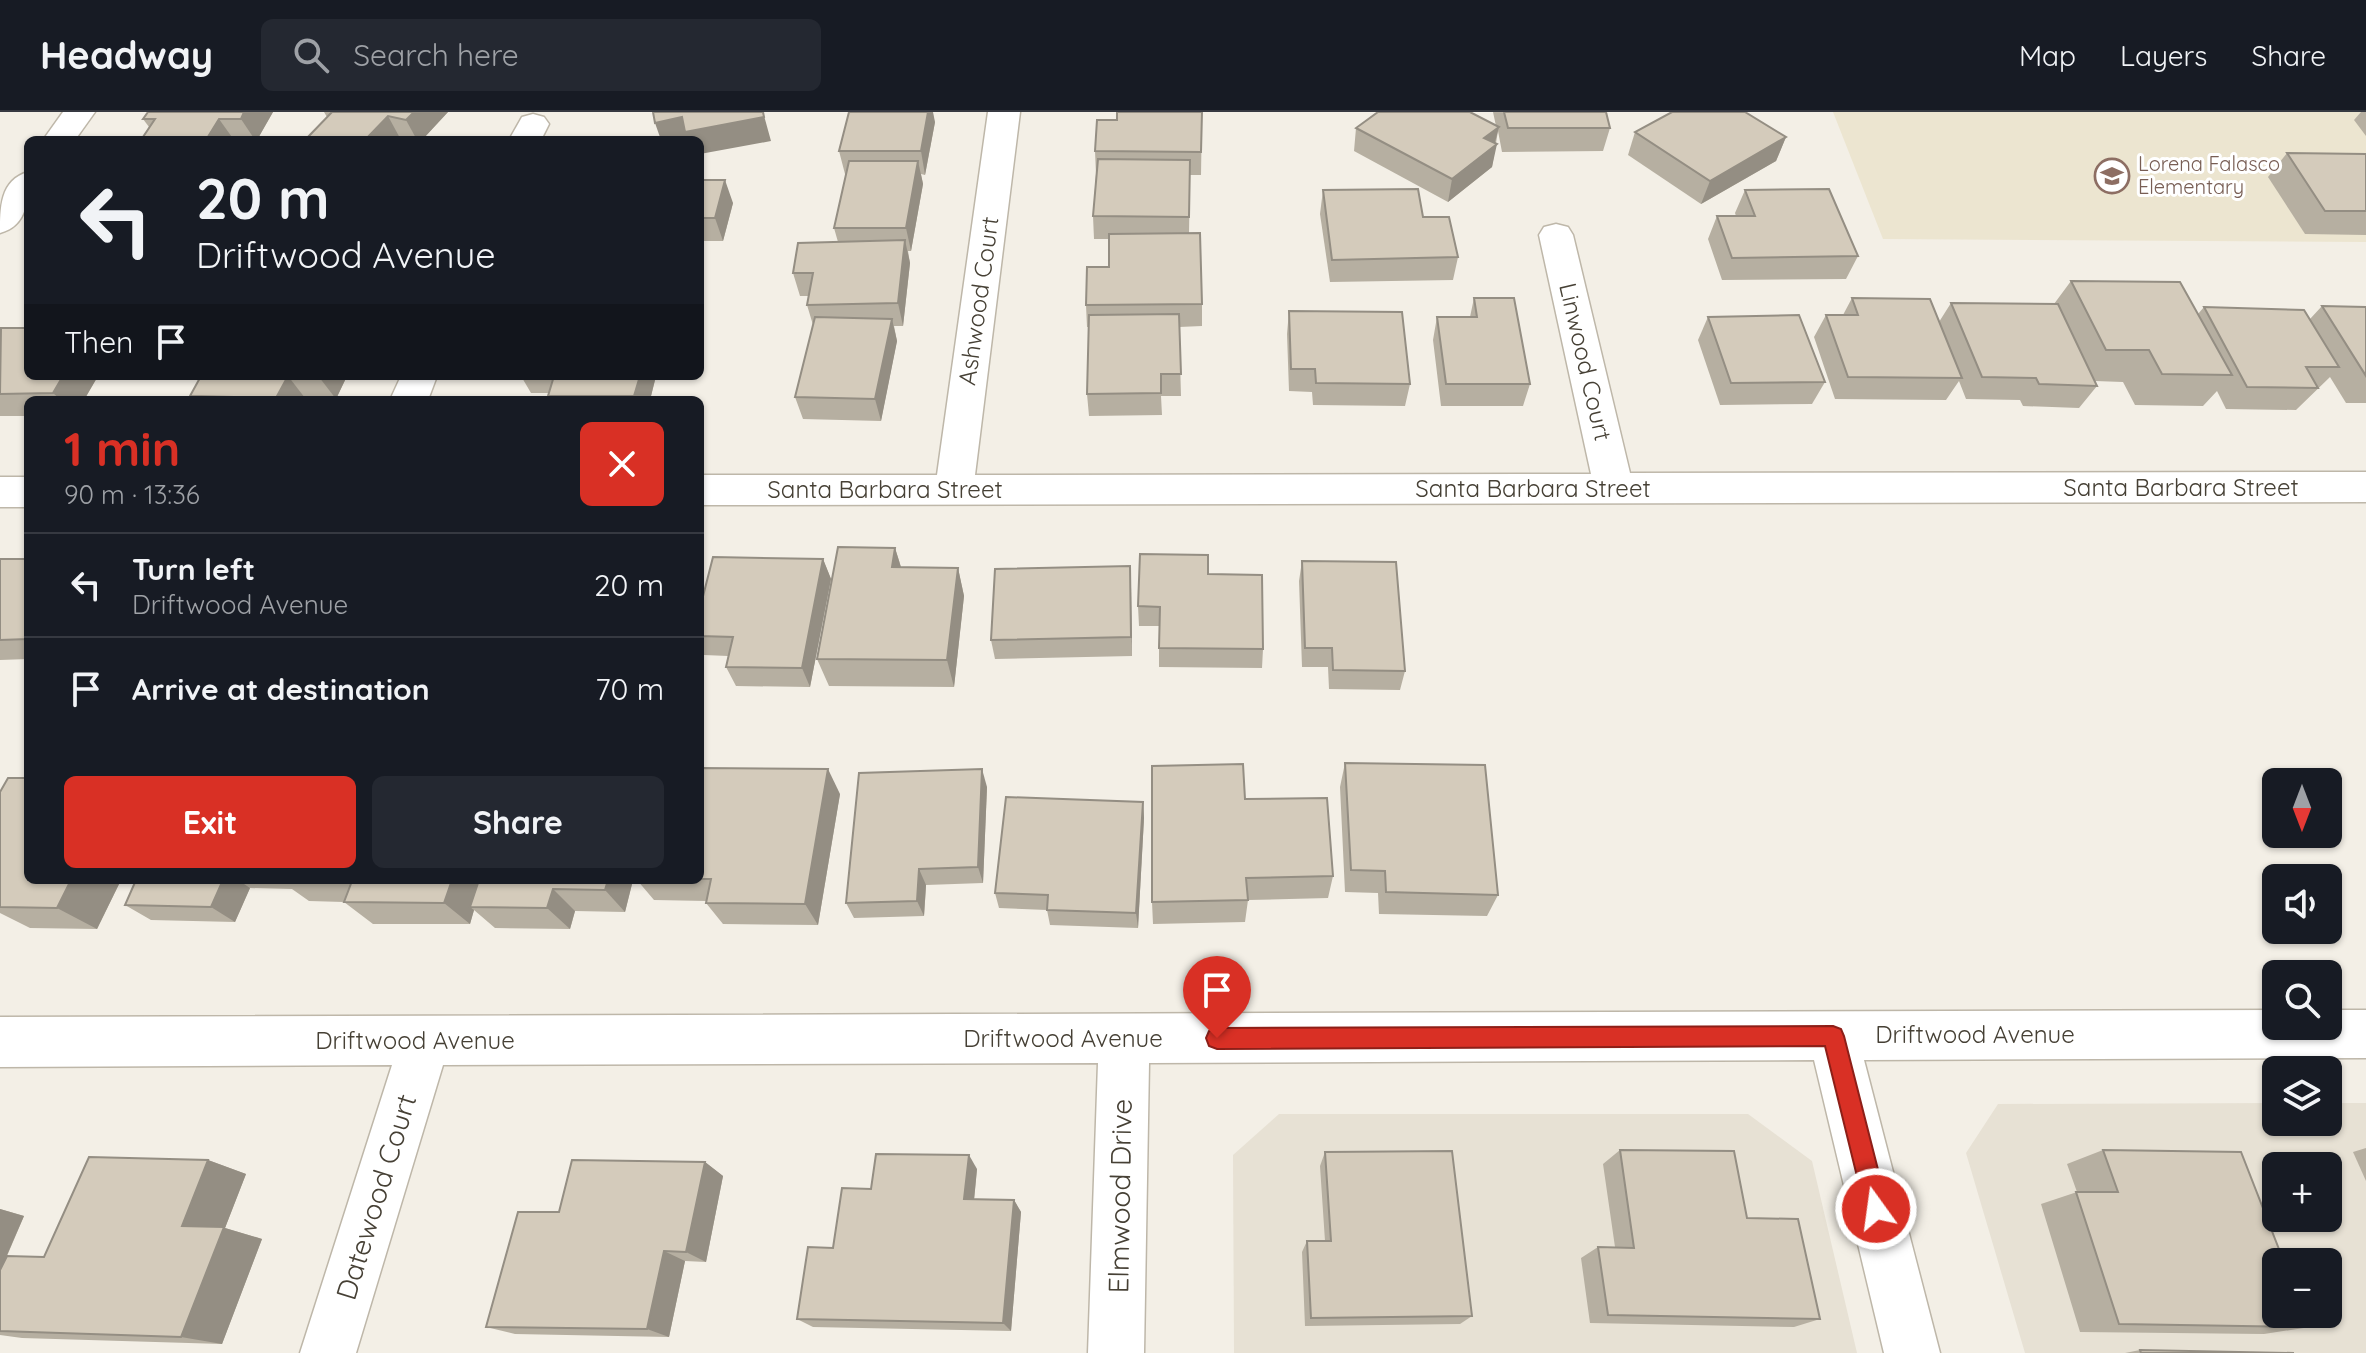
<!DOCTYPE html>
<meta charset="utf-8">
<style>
:root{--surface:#171b24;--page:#242831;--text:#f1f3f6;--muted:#9ea1a6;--line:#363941;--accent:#d93025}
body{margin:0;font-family:Quicksand,sans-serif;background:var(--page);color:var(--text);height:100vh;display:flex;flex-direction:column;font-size:30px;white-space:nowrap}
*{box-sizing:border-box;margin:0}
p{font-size:26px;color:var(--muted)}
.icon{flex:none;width:44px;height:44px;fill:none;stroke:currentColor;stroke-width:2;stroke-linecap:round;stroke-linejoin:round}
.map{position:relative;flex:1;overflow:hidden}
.details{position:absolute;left:24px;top:284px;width:680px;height:488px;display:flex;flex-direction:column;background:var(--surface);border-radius:12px;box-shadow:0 2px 6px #0004}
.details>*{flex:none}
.guide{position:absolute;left:24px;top:24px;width:680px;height:244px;border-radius:12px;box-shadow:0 2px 6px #0004;background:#171b24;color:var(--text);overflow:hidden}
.needle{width:52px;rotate:180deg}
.tools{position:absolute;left:2262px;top:656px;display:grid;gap:16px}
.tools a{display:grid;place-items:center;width:80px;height:80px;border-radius:12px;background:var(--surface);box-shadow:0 2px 6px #0004;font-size:40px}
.pin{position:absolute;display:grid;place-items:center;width:68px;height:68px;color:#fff;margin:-82px -34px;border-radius:50% 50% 50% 0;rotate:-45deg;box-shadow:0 0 8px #0007}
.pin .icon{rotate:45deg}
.me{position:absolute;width:88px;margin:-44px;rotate:346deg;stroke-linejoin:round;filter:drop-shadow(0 0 6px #0008)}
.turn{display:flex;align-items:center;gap:28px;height:168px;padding:0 40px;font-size:36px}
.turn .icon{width:104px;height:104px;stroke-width:2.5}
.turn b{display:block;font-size:56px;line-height:68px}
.then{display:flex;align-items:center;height:76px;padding:0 40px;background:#0003;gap:16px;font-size:30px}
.round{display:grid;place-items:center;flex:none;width:84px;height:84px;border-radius:12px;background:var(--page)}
.head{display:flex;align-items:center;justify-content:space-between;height:136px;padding:0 40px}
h1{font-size:48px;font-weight:700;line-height:60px;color:var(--accent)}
.cta{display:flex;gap:16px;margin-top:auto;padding:16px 40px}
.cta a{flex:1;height:92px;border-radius:12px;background:var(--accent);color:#fff;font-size:32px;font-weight:700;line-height:92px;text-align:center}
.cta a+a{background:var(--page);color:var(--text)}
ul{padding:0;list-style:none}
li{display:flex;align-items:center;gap:24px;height:104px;padding:0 40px;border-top:2px solid var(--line)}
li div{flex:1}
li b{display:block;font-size:30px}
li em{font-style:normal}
header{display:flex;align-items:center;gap:48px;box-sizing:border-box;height:112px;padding:0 40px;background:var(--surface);border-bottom:2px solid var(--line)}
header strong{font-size:38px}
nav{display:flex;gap:44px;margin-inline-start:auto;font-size:28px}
.search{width:560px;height:72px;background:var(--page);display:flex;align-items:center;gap:20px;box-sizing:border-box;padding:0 28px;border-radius:12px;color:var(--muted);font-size:30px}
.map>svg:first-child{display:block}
</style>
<header>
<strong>Headway</strong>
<div class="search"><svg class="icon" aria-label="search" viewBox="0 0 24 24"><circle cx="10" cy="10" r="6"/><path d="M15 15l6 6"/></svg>Search here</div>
<nav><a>Map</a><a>Layers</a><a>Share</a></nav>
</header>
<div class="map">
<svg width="2366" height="1241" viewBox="0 0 2366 1241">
<rect width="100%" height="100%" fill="#f3efe6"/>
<g fill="#e7e1d4" fill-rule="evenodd">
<path d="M2276,991V1010H2328V991H2366V1241H2025L1966,1041L1998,992ZM2276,1054H2328V1106H2276ZM2276,1150H2328V1202H2276Z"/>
<path d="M1279,1002H1748L1812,1049L1857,1241H1234L1233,1043Z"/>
</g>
<path fill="#ece5d0" d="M1833,0H2366V130L1883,127Z"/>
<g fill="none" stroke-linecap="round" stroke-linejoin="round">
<g stroke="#beb7a9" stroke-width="3">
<g id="minor">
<path d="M63,0H95L75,28H43Z"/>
<path d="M988,0H1020L975,363L1591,362L1539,123L1544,115L1556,112L1568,115L1573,123L1630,361L2366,360V390L700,393V363H937Z"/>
<path d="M533,2L544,5L549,12L541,28H509L522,5Z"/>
<path d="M28,60C28,86 29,113 0,121C0,96 0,68 28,60Z"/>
<path d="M401,264H437L428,288H390Z"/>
<rect x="0" y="365" width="28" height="30"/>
<path d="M2276,898V914H2328V898H2366V946L1864,948L1940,1241H1884L1814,948L1149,951L1144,1241H1088L1098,951L443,953L356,1241H300L392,953L0,955V905Z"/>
</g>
</g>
<use href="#minor" fill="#fff" fill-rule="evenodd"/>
</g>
<g fill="#b6afa1">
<path d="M273,0L257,28H141L149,15L143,7Z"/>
<path d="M324,0H448L422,28H308L307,26L327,5Z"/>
<path d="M1202,0L1201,63H1190L1189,121L1202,192V214L1179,215L1181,284H1161L1162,303L1089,304L1087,282L1089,215H1087L1086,193L1109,155V127H1094L1093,104L1096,62L1095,39L1117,8Z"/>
<path d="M1493,0H1606L1610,16L1603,39L1502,40L1498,19L1492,55L1448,90L1354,39L1356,16L1409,1L1496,14Z"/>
<path d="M2361,0H2366V24L2354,8Z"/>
<path d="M935,10L925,63L921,62L923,72L911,139H908L910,151L903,214H894L897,229L881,309L803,307L795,285L813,213L807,193L809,184H800L793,161L838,130L834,116L846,62H845L839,39Z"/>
<path d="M1635,20L1786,25L1776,49L1701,92L1628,43Z"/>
<path d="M2287,41L2366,42V123L2305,122L2268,65Z"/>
<path d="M700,62L702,68L733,91L723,129H700Z"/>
<path d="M1323,78L1423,105L1458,145L1453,168L1330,170L1320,102Z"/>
<path d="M1745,78L1858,144L1846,167L1722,168L1708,127L1717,104H1736L1735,101Z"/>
<path d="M2071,169L2198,202L2204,195L2310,207L2322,194L2366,195V291H2346L2330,265L2296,298L2226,297L2217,279L2203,294L2135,293L2123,270L2095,269L2097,274L2079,296L2023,294L2020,288L1966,287L1959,269L1946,288L1835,287L1814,225L1826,203H1843L1852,186L1939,210L1951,191L2054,192Z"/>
<path d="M1474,186L1530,272L1523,294H1441L1433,228L1437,205H1470Z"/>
<path d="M1289,199L1410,272L1405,294L1313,293L1312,280L1289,279L1287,222Z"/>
<path d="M1708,205L1825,270L1812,292L1720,293L1698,228Z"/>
<path d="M0,217L98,264L84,288H28V304H0Z"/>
<path d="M201,264H347L336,287L305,286L304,288H193L190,284Z"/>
<path d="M521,264H656L650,288H550L548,284V281H531Z"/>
<path d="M895,436L901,455L958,456L964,484L954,575L829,574L817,547Z"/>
<path d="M0,447H28V547L0,548Z"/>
<path d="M823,447L831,467L810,575L736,574L726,555L728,544L704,543L700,537V496Z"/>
<path d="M1302,449L1405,559L1400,578L1329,577L1328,555H1302L1299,469Z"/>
<path d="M1130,454L1132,544L995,547L991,528Z"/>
<path d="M1208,462L1263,537L1262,556L1159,555V514H1139L1138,494Z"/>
<path d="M1345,651L1498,783L1487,804L1379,802L1378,781L1345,780L1340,675Z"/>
<path d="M700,656L840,682L818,813L723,812L706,791L707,789L654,788L637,768H700Z"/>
<path d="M987,675L983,771L926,773L924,804L854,806L846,791Z"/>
<path d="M0,680L28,768H121L97,817L30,816L0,801Z"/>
<path d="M1245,687L1333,764L1328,786L1248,788L1245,810L1153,812L1152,790Z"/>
<path d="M1143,690L1144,706L1138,816L1050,813L1047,798L999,796L995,781Z"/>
<path d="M136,768H633L625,800L575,799L570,817L495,816L474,798L470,812H373L344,790L309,789L292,777L250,776L235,810L151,808L125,793Z"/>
<path d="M2366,1036V1069L2353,1040Z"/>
<path d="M1620,1038L1747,1106L1820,1207L1794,1215L1590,1211L1581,1146L1598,1135H1615L1603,1052Z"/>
<path d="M2103,1038L2310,1215L2264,1222L2080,1220L2041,1092L2077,1080L2067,1052Z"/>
<path d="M1325,1040L1472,1204L1460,1212L1305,1214L1302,1140L1307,1129H1325L1320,1054Z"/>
<path d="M208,1048L246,1062L225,1116L262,1127L222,1232L22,1226L0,1223V1097L24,1104L7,1144L44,1145Z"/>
<path d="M705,1050L723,1064L706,1150L685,1149L669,1225L515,1222L486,1215L559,1100Z"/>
<path d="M977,1057L974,1087L1014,1088L1021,1100L1011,1219L813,1215L797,1207L833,1136L871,1077Z"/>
<path d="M2140,1238L2294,1241H2125Z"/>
</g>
<g fill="#948e83">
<path d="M244,0H273L257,28H255L241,7Z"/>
<path d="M414,0H448L422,28H417L406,8Z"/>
<path d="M763,0L771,29L700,42V28H661L655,11L682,5Z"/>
<path d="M928,0H933L935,10L925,63L921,39Z"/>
<path d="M388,4L401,28H365Z"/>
<path d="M219,7L234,28H206Z"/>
<path d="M1499,15L1494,34L1497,32L1492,55L1448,90L1452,67L1484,26Z"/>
<path d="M1786,25L1776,49L1701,92L1710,69Z"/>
<path d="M918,49L923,72L911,139L906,116Z"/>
<path d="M725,68L733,91L723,129L715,106Z"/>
<path d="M905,128L910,151L903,214L898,191Z"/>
<path d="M892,207L897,229L881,309L875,287Z"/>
<path d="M63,264H98L84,288H61L53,281Z"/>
<path d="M288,264L305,286L304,288H278L276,286Z"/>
<path d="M319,264H347L336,287L319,265Z"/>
<path d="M640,264H656L650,288H636L634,284Z"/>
<path d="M895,436L904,465L892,455Z"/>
<path d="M823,447L831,467L810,575L802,556Z"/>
<path d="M1130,454L1131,474L1132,544L1131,525Z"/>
<path d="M958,456L964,484L954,575L947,548Z"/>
<path d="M828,657L840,682L818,813L805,792Z"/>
<path d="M982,657L987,675L983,771L978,755Z"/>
<path d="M1143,690L1144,706L1138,816L1136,801Z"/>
<path d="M919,757L926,773L924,804L917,789Z"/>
<path d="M71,768H121L97,817L57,796Z"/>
<path d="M223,768H238L250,776L235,810L211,795Z"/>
<path d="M452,768H484L470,795L474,798L470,812L444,791Z"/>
<path d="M608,768H633L625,800L605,778Z"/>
<path d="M553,777L575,799L570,817L547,796Z"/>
<path d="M969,1043L977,1057L973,1099L964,1087Z"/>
<path d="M208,1048L246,1062L225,1116L262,1127L222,1232L181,1225L182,1114Z"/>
<path d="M705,1050L723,1064L706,1150L686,1140Z"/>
<path d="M1014,1088L1021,1100L1011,1219L1003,1211Z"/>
<path d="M0,1097L24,1104L0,1159Z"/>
<path d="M664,1139L685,1149L669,1225L647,1217Z"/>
</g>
<g fill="#d4cbbb" stroke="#948e83" stroke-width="2">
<path d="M148,0H244L241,7H219L206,28H141L155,7H143Z"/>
<path d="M332,0H414L406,8L388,4L365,28H316L307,26Z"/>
<path d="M653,0H763L764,5L685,20L682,5L655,11Z"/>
<path d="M849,0H928L921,39H839Z"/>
<path d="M1117,0H1202L1201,40L1095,39L1097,8H1117Z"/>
<path d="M1378,0H1470L1499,15L1484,26L1497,32L1452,67L1356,16Z"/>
<path d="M1504,0H1606L1610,16H1508Z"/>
<path d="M1672,0H1745L1786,25L1710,69L1635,20Z"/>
<path d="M2287,41L2366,42V99H2325Z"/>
<path d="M1098,47L1190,48L1189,105L1093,104Z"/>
<path d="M849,49H918L906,116H834Z"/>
<path d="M700,68H725L715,106H700Z"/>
<path d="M1418,77L1423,105H1449L1458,145L1332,148L1323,78Z"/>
<path d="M1829,77L1858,144L1732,146L1717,104H1755L1745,78Z"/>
<path d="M1200,121L1202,192L1086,193L1087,155H1109V122Z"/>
<path d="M905,128L898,191L807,193L813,161H793L798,131Z"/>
<path d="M2071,169L2180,170L2232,263L2162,262L2149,238H2106Z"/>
<path d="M1474,186H1514L1530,272H1446L1437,205H1477Z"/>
<path d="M1852,186L1930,187L1962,266L1848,265L1826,203H1858Z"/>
<path d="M1951,191L2058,192L2097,274L2039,272L2036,266L1982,265Z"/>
<path d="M2322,194L2366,195V264Z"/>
<path d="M2204,195L2304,198L2339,255H2306L2318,276L2247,275Z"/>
<path d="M1289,199L1402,200L1410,272L1316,271L1315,257H1291Z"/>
<path d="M1179,202L1181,262H1161V281L1087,282L1089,203Z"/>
<path d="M1799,203L1825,270L1731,271L1708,205Z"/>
<path d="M815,205L892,207L875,287L795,285Z"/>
<path d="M1,216H28V264H63L53,281L0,282Z"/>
<path d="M201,264H288L276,286L190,284Z"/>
<path d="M554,264H640L634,284H548Z"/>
<path d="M838,435L895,436L892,455L958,456L947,548L817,547Z"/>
<path d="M1140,442L1208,443V462L1262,463L1263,537L1159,536L1160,495L1138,494Z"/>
<path d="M713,445L823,447L802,556L726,555L733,525L700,524V496Z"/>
<path d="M0,447H28V527L0,528Z"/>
<path d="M1302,449L1396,450L1405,559L1333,558L1332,536H1305Z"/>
<path d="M1130,454L1131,525L991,528L995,457Z"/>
<path d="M1345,651L1485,653L1498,783L1386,780L1385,759L1351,758Z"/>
<path d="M1243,652L1245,687L1327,686L1333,764L1246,766L1248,788L1152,790V654Z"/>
<path d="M700,656L828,657L805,792L706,791L711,767H700Z"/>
<path d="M982,657L978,755L919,757L917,789L846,791L859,661Z"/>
<path d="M8,666H28V768H71L57,796L0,795V680Z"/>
<path d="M1006,685L1143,690L1136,801L1047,798L1048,783L995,781Z"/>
<path d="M136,768H223L211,795L125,793Z"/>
<path d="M320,768H452L444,791L344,790L352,769Z"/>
<path d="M479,768H608L605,778L553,777L547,796L470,795Z"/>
<path d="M1620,1038L1734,1039L1747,1106L1798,1107L1820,1207L1608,1203L1598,1135L1634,1136Z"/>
<path d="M2103,1038L2241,1040L2284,1150H2276V1202H2305L2310,1215L2119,1212L2076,1080H2118Z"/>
<path d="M1452,1039L1472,1204L1311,1206L1307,1129H1331L1325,1040Z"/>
<path d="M876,1042L969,1043L964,1087L1014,1088L1003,1211L797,1207L808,1135L833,1136L842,1076L871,1077Z"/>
<path d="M89,1045L208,1048L182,1114L224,1115L181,1225L0,1219V1158L7,1144L44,1145Z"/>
<path d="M572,1048L705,1050L686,1140L664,1139L647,1217L486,1215L518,1100H559Z"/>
<path d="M2140,1238L2294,1241H2141Z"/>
</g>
<path fill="#d93025" stroke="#8d1f18" stroke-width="2" d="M1833,914L1841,917L1844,924L1888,1097L1884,1105L1876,1108L1869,1105L1865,1097L1825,934L1217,937L1209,934L1206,926L1209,919L1217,916Z"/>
<defs>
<g id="school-ring" transform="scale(1.8)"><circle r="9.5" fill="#fff" stroke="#8d6e63" stroke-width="1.5"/><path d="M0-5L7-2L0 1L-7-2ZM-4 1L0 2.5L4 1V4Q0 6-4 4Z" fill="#8d6e63"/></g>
</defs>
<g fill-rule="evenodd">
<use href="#school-ring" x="2112" y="64"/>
</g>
<g text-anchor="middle" stroke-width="6" stroke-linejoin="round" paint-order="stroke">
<g font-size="20" fill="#785e54" stroke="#fff" text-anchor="start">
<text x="2138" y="59">Lorena Falasco<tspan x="2138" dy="23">Elementary</tspan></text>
</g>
<g font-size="24" fill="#464035" stroke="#fff">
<text transform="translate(979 189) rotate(-82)" y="8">Ashwood Court</text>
<text transform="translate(1585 250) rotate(77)" y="8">Linwood Court</text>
<text x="2181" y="384">Santa Barbara Street</text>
<text x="1533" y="385">Santa Barbara Street</text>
<text x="885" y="386">Santa Barbara Street</text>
<text x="1975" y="931">Driftwood Avenue</text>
<text x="1063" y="935">Driftwood Avenue</text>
<text x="415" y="937">Driftwood Avenue</text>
</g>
<g font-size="28" fill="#464035" stroke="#fff">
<text transform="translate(1120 1084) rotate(-89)" y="10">Elmwood Drive</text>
<text transform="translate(376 1085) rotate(-73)" y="10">Datewood Court</text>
</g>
</g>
</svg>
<div class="tools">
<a><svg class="needle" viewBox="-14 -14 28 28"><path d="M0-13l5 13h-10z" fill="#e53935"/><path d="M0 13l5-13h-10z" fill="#9ea1a6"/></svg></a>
<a><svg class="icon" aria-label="sound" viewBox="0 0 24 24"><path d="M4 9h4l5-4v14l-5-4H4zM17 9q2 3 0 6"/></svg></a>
<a><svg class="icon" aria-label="search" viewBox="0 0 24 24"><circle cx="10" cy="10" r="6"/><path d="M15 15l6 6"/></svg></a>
<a><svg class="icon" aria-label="layers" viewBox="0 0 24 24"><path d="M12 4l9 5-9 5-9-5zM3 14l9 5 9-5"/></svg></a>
<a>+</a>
<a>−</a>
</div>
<div class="pin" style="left:1217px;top:926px;background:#d93025"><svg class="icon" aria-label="arrive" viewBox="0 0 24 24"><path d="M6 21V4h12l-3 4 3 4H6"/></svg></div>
<svg class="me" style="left:1876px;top:1097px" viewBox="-20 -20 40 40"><circle r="17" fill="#d93025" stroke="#fff" stroke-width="3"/><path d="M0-11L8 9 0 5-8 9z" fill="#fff"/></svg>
<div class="guide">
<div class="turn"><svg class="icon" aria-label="left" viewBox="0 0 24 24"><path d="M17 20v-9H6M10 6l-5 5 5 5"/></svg><div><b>20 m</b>Driftwood Avenue</div></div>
<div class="then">Then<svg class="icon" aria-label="arrive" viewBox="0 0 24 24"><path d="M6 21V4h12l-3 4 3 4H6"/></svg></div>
</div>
<section class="details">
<div class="head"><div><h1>1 min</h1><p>90 m · 13:36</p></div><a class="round" style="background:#d93025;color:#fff"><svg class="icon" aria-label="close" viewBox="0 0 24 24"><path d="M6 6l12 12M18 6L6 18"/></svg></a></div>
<ul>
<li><svg class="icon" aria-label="left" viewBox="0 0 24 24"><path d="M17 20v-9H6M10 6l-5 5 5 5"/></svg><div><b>Turn left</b><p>Driftwood Avenue</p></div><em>20 m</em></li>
<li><svg class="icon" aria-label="arrive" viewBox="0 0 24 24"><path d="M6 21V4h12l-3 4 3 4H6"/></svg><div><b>Arrive at destination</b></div><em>70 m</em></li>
</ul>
<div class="cta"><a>Exit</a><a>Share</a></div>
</section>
</div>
